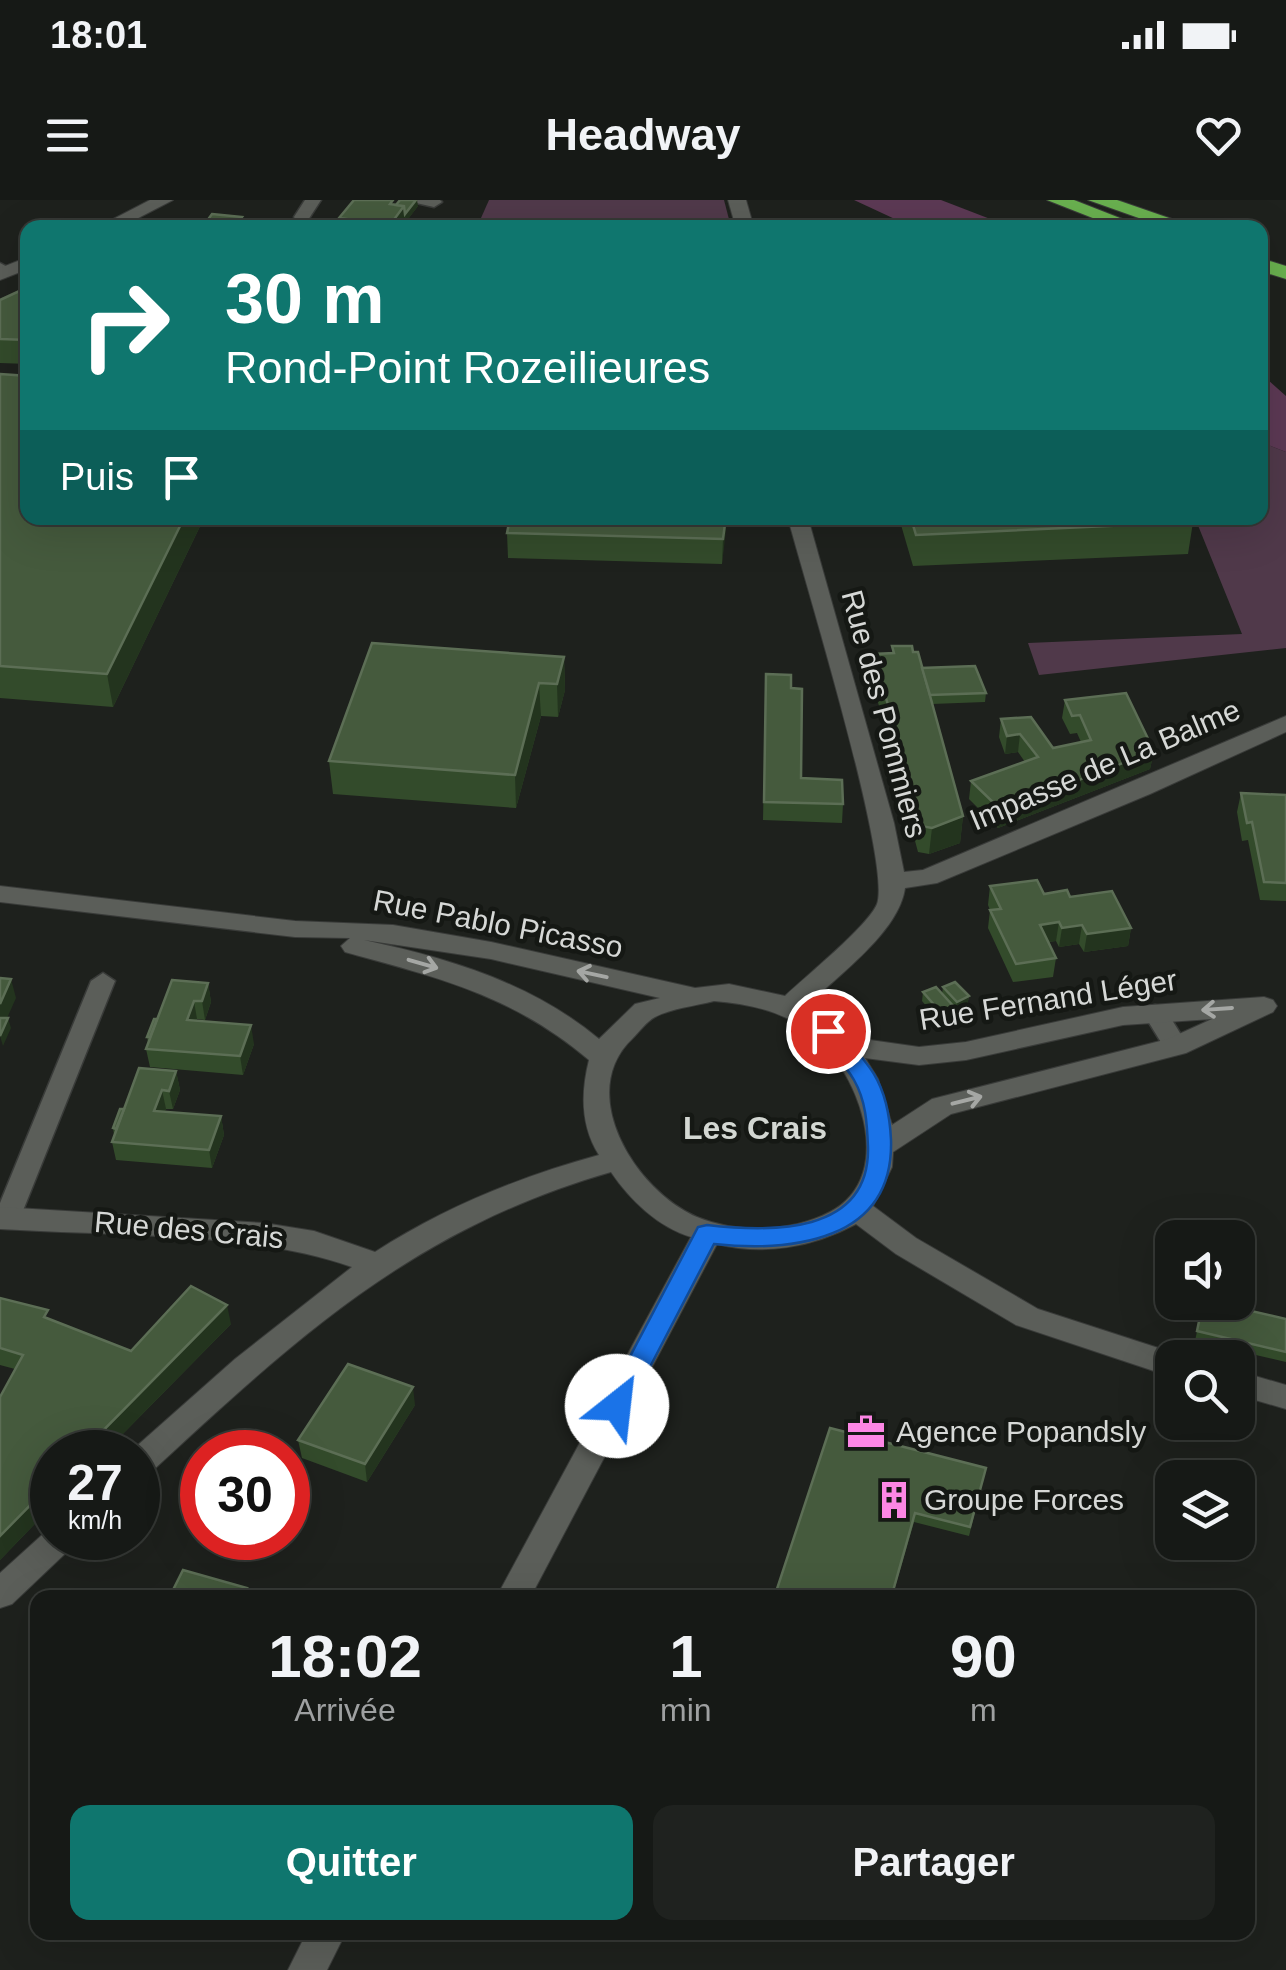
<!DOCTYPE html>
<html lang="fr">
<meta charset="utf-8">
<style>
:root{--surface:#161916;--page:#1f221f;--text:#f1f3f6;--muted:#9ea0a1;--line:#353835;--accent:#0f766e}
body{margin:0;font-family:Helvetica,sans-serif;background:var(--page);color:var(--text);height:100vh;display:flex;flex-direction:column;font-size:38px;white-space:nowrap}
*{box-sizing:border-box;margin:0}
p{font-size:32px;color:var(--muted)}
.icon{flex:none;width:55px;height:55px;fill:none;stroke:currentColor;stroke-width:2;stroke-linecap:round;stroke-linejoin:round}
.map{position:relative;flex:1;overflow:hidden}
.details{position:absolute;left:30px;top:1390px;width:1225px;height:350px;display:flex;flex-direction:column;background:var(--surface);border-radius:20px;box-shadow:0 10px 40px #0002,0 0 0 2px var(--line)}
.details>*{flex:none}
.guide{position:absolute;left:20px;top:20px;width:1248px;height:305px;border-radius:20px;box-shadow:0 10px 40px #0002,0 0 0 2px var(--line);background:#0f766e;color:#fff;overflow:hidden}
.controls{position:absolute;left:1155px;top:1020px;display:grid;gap:20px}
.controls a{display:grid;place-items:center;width:100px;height:100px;border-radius:20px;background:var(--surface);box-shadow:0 10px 40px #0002,0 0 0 2px var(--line);font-size:50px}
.speed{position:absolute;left:30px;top:1230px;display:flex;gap:20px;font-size:50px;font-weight:700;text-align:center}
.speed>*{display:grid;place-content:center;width:130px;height:130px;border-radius:50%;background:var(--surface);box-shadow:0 10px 40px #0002,0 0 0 2px var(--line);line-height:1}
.speed small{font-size:25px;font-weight:400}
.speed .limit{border:15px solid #d22;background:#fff;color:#111}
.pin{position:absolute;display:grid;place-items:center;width:85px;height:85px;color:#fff;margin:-42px;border:5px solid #fff;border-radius:50%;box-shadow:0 2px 10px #0007}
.me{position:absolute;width:110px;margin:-55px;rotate:29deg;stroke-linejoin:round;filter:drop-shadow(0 0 8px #0008)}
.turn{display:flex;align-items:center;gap:35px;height:210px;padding:0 40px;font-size:45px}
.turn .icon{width:130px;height:130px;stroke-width:2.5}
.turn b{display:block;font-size:70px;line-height:85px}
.then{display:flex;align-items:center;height:95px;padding:0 40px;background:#0003;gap:20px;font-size:38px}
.eta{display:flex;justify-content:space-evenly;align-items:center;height:170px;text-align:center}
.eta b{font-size:60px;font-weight:700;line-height:70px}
.action{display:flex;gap:20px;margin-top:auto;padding:20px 40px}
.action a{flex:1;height:115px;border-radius:20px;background:var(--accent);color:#fff;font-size:40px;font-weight:700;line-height:115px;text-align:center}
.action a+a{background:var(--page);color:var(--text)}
.status{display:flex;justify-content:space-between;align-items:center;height:70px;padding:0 50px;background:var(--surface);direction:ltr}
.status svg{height:28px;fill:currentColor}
header{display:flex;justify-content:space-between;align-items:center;height:130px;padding:0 40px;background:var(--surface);font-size:45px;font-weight:700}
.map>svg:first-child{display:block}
</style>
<div class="status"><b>18:01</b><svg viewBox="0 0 49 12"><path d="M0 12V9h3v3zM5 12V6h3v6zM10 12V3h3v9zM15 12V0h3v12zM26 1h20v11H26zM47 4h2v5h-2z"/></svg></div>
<header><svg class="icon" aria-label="menu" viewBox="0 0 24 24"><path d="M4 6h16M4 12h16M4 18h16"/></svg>Headway<svg class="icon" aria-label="heart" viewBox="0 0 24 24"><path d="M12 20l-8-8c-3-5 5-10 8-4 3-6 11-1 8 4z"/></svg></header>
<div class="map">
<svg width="1286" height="1770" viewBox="0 0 1286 1770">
<rect width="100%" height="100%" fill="#1e211d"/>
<g fill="#50394a">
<path d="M489,0H724L731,27H477Z"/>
<path d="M1260,242L1286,252V448L1039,475L1028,443L1242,434L1195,318H1260Z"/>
</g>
<g fill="#5c3954">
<path d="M854,0H941L1011,27H912Z"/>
<path d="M1260,173L1286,196V252L1260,242Z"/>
</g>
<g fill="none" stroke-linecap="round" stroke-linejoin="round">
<g stroke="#393b39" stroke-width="3">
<g id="service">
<path d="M305,0H321L308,20H296L294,17Z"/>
<path d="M403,0H440L442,2L434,7Z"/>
<path d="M0,63L15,71L0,76Z"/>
<path d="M103,773L115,781L20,1018L16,1025L0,1026V1003L91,781Z"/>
<path d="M1155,805L1164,807L1188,846L1185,852H1167L1143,813L1146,807Z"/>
</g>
</g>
<g stroke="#393b39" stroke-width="2">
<g id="minor">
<path d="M728,0H746L754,28H736Z"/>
<path d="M788,318H808L894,623L904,672L923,670L1286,516V532L1150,594L937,683L905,688C899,732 838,775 807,806L849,837L919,847L966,842L1123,807L1264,797L1273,800L1277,806L1273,812L1186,853L951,914L893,952L892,967L873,1006L916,1038L1038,1109L1183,1156L1172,1158V1177L1016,1125L896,1054L856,1024C813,1047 764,1056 717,1044L530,1398H496L691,1037C658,1027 630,1000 611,972C413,1029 296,1138 149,1274L138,1278V1252H130L235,1159L352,1067C250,1031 110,1036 0,1029V1007L264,1023L314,1031L375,1052C445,1007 519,977 599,955C580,925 581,892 589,860C512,795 439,778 345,752L341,746L350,738L295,737L0,702V686L295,721L393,725L491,742L695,788L729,784L785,796C805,777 868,726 877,704C892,663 804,379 788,318ZM364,740L491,759L660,798L635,804L599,839C532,783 448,758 364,740ZM714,801C748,804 779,810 807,830C857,865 900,975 830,1012C792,1032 738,1034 697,1017C636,991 574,893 633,838C639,832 647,821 655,817C672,808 696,806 714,801ZM1212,819L1168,839L932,899L892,925L878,879L865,858L919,865L966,860L1123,825Z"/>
<path d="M1238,1171L1286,1185V1209L1238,1195Z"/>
<path d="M52,1326V1338H75L71,1348L12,1404L0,1408V1373Z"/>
<path d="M307,1732H346L327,1770H288Z"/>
</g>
</g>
<g stroke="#393b39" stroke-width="2">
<g id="secondary">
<path d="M150,0H173L119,28H96Z"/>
<path d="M28,57V69L0,80V68Z"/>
</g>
</g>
<g stroke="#393b39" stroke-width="2">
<g id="motorway">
<path d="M1047,0H1074L1125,20L1115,26L1108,24Z"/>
<path d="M1088,0H1117L1198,28H1167Z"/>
<path d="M1260,58L1286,66V79L1260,71Z"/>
</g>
</g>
<use href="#service" fill="#5b5e59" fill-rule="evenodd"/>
<use href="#minor" fill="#5b5e59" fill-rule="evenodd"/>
<use href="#secondary" fill="#5b5e59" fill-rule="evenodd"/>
<use href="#motorway" fill="#69b04f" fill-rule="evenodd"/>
</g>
<g fill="#334b2b">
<path d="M418,6L401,28H340L339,18Z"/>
<path d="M28,87V164L0,163V100Z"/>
<path d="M0,174L204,318L113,507L0,498Z"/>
<path d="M726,318L722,364L508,358L507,333Z"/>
<path d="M899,318H1191L1193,322L1188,354L913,366Z"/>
<path d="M892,446L913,452L922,468L986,493L985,502L932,504L963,616L960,643L929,654L918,652L872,480L874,454L892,453Z"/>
<path d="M564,457L565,490L558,517L541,516L516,608L333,594L329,561Z"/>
<path d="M766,474L791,488L801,578L843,604L842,623L763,620Z"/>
<path d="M1065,500L1154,551L1150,569L998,628L969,599L971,581L1025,562L1018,552L1005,554L999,537L1001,519L1053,548L1081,542L1077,533L1070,534L1062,518Z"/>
<path d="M1241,593L1286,595V701L1260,700L1248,640L1242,641L1237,612Z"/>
<path d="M990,686L1070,697L1131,728L1128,746L1084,752L1079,744L1059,747L1056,741L1048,742L1056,758L1053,777L1013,782L988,728L990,710L988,705Z"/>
<path d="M208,783L211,802L205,820L197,819V821L254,844L243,875L150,867L146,849L148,843L147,837L157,819Z"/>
<path d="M943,787L969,796L967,806L956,811L955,818L942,824L922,801L923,792L942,794Z"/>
<path d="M176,871L180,890L173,909H166L164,912L221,916L224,935L212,968L116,960L112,942L114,935L113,928L124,909Z"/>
<path d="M0,1098L51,1120L131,1151L231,1124L105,1252H52V1306L0,1360L15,1169L0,1165Z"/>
<path d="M1203,1102L1286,1119V1162L1195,1141Z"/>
<path d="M415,1205L367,1282L302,1258L298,1240Z"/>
<path d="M986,1268L969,1336L914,1322L892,1398H774Z"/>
</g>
<g fill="#23341e">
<path d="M416,0H417L418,6L406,22L405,14Z"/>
<path d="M404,6L406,22L401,28H390V25Z"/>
<path d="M242,17L243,25L241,28H234Z"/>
<path d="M184,318H204L113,507L107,474Z"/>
<path d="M726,318V330L722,364L723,339L719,324Z"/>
<path d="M564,457L565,490L558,517L557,484Z"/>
<path d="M539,483L541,516L516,608L515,575Z"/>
<path d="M1020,534L1018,552L1005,554L1007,536Z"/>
<path d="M1154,551L1150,569L998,628L1001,610Z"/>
<path d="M963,616L960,643L929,654L932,628Z"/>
<path d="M1059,722L1056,741L1037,743L1040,725Z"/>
<path d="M1082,725L1079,744L1059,747L1062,728Z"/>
<path d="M1131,728L1128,746L1084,752L1087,734Z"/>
<path d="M11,779L16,798L0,834V804Z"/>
<path d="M208,783L211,802L205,820L202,801Z"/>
<path d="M969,796L967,806L956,811L955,818L942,824L943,815L956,809L957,802Z"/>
<path d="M194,801L197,819L190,839L187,820Z"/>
<path d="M8,818L11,828L3,846L0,836Z"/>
<path d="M251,825L254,844L243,875L240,856Z"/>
<path d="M176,871L180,890L173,909L169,891Z"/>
<path d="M162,890L166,909L158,929L154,911Z"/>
<path d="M221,916L224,935L212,968L209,950Z"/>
<path d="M227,1105L231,1124L105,1252H82Z"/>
<path d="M413,1187L415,1205L367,1282L365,1264Z"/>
<path d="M52,1283V1306L0,1360V1336Z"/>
</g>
<g fill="#455a3d" stroke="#5c6e55" stroke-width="2.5">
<path d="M354,0H393L390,4L404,6L390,25L339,18Z"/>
<path d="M400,0H416L405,14L404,6L396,5Z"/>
<path d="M212,14L242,17L234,28H191L193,24L204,25Z"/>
<path d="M28,87V140L0,139V100Z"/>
<path d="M0,174L28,176V318H184L107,474L0,466Z"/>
<path d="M510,318H725V322L719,324H725L723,339L507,333Z"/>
<path d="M911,318H1191L1193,322L916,335Z"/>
<path d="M372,443L564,457L557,484L539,483L515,575L329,561Z"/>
<path d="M892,446H912L913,452H918L963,616L932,628L921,626L874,454L894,453Z"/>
<path d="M975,466L986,493L930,495L922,468Z"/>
<path d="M766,474L791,475V488L802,489L801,578L842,580L843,604L764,602Z"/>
<path d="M1126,493L1154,551L1001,610L971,581L1038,557L1020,534L1007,536L1001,519L1031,517L1053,548L1091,540L1080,515L1072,516L1065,500Z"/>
<path d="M1241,593L1286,595V683L1264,682L1252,622L1247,623Z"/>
<path d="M1037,680L1044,694L1067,690L1070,697L1112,691L1131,728L1087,734L1082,725L1062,728L1059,722L1040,725L1056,758L1016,764L990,710L1001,709L990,686Z"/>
<path d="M0,778L11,779L0,804Z"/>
<path d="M172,780L208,783L202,801H194L187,820L251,825L240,856L146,849Z"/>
<path d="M955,782L969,796L957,802L943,787Z"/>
<path d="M936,787L956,809L943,815L923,792Z"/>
<path d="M0,818H8L0,836Z"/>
<path d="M154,819H157L150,837H147Z"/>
<path d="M139,868L176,871L169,891L162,890L154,911L221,916L209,950L112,942Z"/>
<path d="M120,909H124L116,929L113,928Z"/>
<path d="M191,1086L227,1105L82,1252H52V1283L0,1336V1197L23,1155L0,1148V1098L48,1110L44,1117L131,1151Z"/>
<path d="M1203,1102H1212L1286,1119V1152L1197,1131Z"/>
<path d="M348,1164L413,1187L365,1264L298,1240Z"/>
<path d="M830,1228L986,1268L970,1327L915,1313L891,1398H774Z"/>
<path d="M183,1370L247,1388L242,1398H169Z"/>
</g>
<defs><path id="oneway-shaft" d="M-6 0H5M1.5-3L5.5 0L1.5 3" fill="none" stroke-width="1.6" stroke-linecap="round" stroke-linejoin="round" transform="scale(2.5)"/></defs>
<g stroke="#a5a7a4">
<use href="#oneway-shaft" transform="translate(423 764) rotate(16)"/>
<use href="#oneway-shaft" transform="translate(592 774) rotate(-168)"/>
<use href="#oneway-shaft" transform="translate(1217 809) rotate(176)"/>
<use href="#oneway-shaft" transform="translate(967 900) rotate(-14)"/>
</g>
<path fill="#1a73e8" stroke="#114b97" stroke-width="2.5" d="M828,823L835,825C848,841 863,857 874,874C886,894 890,917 891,940C894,1042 791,1052 714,1044L626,1213L617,1216L608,1213L604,1206L698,1027L707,1025C769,1032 870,1036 868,947C867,923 866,901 854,880C844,862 827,848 816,831Z"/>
<defs>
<g id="office-bare" transform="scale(3)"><path d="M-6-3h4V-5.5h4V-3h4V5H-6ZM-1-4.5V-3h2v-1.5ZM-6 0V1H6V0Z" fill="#fc86e4" stroke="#151814" stroke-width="2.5" paint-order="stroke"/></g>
<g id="building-bare" transform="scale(3)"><path d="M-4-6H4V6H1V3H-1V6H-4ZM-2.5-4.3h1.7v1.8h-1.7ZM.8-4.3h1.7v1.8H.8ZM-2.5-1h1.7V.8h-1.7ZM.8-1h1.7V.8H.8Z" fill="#fc86e4" stroke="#151814" stroke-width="2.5" paint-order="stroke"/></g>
</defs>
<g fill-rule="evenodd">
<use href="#office-bare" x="866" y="1232"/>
<use href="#building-bare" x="894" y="1300"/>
</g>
<g text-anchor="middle" stroke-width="9" stroke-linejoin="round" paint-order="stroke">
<g font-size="30" fill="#d6d8d6" stroke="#151814">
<text transform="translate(884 514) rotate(75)" y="10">Rue des Pommiers</text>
<text transform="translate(1105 565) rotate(-23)" y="10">Impasse de La Balme</text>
<text transform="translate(498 724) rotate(11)" y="10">Rue Pablo Picasso</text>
<text transform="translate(1048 800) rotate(-9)" y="10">Rue Fernand Léger</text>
<text transform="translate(189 1030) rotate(5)" y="10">Rue des Crais</text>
</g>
<g font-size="30" fill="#d6d8d6" stroke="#151814" text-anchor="start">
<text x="896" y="1242">Agence Popandsly</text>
<text x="924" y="1310">Groupe Forces</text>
</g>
<g font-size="32" font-weight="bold" fill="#d3d7d2" stroke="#151814">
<text x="755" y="939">Les Crais</text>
</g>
</g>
</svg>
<div class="controls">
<a><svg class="icon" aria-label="sound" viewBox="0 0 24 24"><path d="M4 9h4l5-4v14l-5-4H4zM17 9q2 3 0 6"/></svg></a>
<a><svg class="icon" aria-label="search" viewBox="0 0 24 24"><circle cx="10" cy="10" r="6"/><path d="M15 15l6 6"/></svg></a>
<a><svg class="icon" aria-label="layers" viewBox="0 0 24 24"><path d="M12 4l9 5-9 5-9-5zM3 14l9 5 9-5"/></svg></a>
</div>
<div class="speed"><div>27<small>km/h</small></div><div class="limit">30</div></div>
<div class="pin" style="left:828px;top:831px;background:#d93025"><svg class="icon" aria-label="arrive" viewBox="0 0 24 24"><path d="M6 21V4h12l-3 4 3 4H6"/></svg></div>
<svg class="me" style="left:617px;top:1206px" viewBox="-20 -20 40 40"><circle r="19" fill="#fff"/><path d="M0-13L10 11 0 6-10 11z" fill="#1a73e8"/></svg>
<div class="guide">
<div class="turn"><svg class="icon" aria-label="right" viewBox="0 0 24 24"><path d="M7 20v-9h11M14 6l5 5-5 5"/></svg><div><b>30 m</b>Rond-Point Rozeilieures</div></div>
<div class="then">Puis<svg class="icon" aria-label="arrive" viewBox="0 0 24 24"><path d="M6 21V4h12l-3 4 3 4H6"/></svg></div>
</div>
<section class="details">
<div class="eta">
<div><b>18:02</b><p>Arrivée</p></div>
<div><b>1</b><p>min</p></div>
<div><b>90</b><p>m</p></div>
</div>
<div class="action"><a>Quitter</a><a>Partager</a></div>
</section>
</div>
